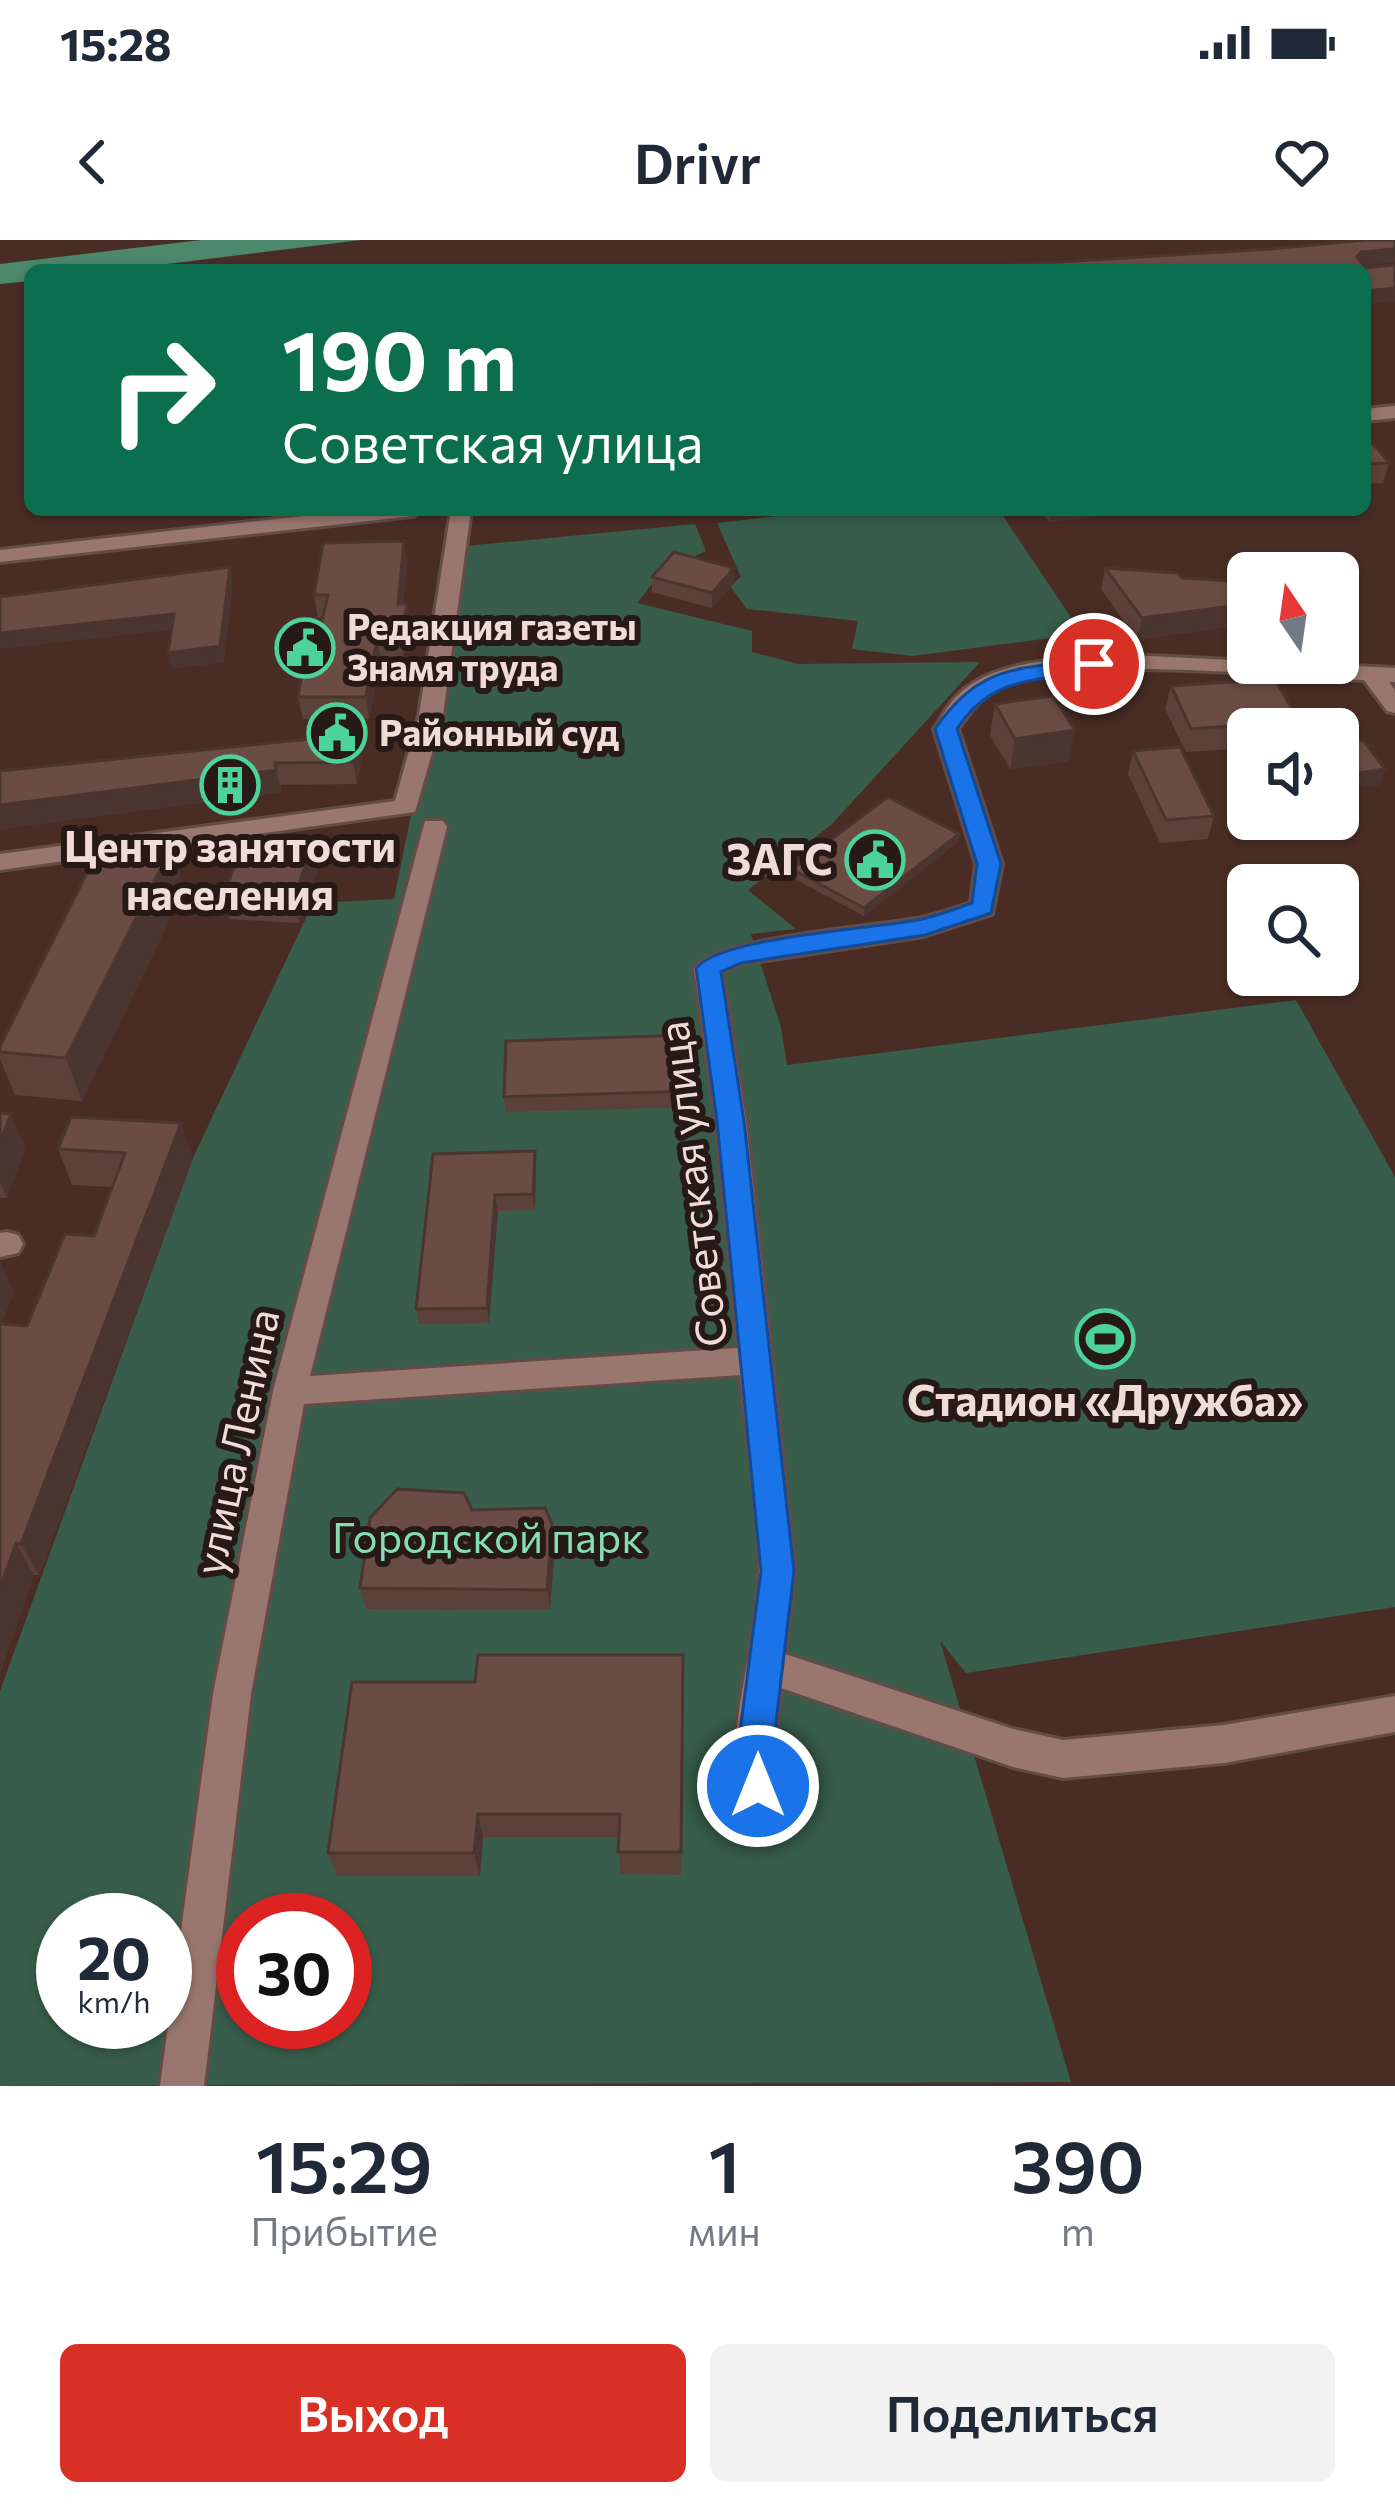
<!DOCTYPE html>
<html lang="ru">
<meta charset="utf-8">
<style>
:root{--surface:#fff;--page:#f2f2f3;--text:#1f2937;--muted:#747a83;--accent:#d93025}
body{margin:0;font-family:Commissioner,sans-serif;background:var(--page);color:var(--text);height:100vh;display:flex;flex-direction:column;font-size:45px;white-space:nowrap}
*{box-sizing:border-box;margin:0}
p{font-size:39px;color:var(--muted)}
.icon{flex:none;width:66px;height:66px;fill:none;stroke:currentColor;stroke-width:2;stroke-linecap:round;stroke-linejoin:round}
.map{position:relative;height:1846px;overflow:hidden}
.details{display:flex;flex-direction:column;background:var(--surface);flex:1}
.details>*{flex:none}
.guide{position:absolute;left:24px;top:24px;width:1347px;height:252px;border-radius:18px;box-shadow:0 3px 9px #0004;background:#0b6e4f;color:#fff;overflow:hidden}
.needle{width:78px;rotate:347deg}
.buttons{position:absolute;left:1227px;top:312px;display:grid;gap:24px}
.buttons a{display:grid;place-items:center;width:132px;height:132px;border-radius:18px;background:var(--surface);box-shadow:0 3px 9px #0004;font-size:60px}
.speed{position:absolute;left:36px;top:1653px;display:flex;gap:24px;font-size:60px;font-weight:700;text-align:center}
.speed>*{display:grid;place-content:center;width:156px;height:156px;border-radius:50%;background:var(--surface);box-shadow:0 3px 9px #0004;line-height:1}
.speed small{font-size:30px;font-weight:400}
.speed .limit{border:18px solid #d22;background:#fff;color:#111}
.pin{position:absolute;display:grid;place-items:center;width:102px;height:102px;color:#fff;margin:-51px;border:6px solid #fff;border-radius:50%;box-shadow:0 3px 12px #0007}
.me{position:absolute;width:132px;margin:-66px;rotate:0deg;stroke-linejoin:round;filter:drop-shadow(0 0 9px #0008)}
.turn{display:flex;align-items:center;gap:42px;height:252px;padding:0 60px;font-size:54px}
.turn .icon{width:156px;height:156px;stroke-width:2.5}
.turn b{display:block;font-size:84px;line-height:102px}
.eta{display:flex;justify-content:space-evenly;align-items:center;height:204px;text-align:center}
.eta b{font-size:72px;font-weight:600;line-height:84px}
.primary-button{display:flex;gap:24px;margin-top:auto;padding:24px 60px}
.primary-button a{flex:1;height:138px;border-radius:18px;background:var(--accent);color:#fff;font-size:48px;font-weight:600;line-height:138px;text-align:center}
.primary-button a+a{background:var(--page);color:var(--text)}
.status{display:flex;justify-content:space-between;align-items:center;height:84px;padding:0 60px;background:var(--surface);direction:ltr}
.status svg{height:33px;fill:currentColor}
header{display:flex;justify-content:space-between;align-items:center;height:156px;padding:0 60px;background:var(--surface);font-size:54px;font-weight:600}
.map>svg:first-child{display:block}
</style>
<div class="status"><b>15:28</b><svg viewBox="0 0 49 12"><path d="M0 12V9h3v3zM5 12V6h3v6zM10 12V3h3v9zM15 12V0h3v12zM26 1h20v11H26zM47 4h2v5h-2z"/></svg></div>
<header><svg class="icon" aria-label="back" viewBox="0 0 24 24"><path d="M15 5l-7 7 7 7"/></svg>Drivr<svg class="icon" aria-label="heart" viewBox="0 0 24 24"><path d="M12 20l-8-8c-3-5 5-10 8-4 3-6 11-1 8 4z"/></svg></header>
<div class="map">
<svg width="1395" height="1846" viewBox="0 0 1395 1846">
<rect width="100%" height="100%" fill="#492d25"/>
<g fill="#385d4b" fill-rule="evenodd">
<path d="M829,270H999L1082,394L912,416L852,409L858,381L747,369L730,346L741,337L717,283Z"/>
<path d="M695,284L706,311L662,331L637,363L752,391V412L798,424L980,422L832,584L748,650L796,689L751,694L781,787L787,825L1296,760L1395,937V1367L966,1433L940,1401L1071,1842L0,1846V1451L193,918L313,663L394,659L465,306ZM63,1680H165V1782H63ZM243,1680H345V1782H243Z"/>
</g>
<path fill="#4c886b" d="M201,0H361L119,30H30V41L0,44V24Z"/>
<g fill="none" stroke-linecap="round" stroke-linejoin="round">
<g stroke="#644c46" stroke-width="6">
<g id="minor">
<path d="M1395,166V178L1365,181V169Z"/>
<path d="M357,270H423L413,276L0,322V310Z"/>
<path d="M451,270H471L443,475L415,572L0,630V614L395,561L419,475Z"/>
<path d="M1129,415L1395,428V442H1389L1395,450V473L1387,471L1364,440C1286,437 1057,412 996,449C979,459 969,473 958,489L1002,624L992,674L924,696L740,724L722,732L746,881L795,1331L785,1414L1013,1489L1063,1500L1224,1485L1395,1456V1492L1224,1523L1063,1538L1013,1527L781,1448L774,1507L782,1584L776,1598L762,1604L748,1598C713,1514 758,1416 759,1330C759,1266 746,1199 740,1135L304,1164L251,1454L204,1846H160L213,1454L273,1151L425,581H443L447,587L310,1136L738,1108L716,881L694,728C718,698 871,687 916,679C934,676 953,669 971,663L976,624L934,489C941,479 947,466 956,457C995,416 1076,419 1129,415Z"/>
<path d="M7,992L18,995L23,1004L18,1013L0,1017V993Z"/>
</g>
</g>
<use href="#minor" fill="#99776e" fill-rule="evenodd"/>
</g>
<g fill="#5c413a">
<path d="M1365,194L1389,223L1383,243L1365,244Z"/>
<path d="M1041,270H1124L1123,273L1049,282Z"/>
<path d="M404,301L407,323L403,364H407L410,386L404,420H381L369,479H303L298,457L310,431L323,377L318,378L314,355Z"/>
<path d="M1105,328L1182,338L1248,342V389L1226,387L1137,400L1101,349Z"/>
<path d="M652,337L734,343L712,368L652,352Z"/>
<path d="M1171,446L1299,481L1296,489H1248V508L1186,512L1165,469Z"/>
<path d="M995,464L1069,521L1010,529L990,495Z"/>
<path d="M1133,511L1214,576L1208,599L1160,603L1128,534Z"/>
<path d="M362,516L357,544L280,545L281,552L0,589V531Z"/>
<path d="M959,594L958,602L864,676L791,637L792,629Z"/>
<path d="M172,606L184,650L82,861L15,855L0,819V806Z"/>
<path d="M318,628L299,683L229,679L223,656Z"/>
<path d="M691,851V867L506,872L504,857Z"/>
<path d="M0,873L11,874L25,908L7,958H0Z"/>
<path d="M58,909L193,918L39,1335H34L0,1433V1022L14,1052L1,1084L27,1086L94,996L112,947L72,945Z"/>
<path d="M433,914L536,927L535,970L498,971L489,1083L419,1084L416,1069Z"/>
<path d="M472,1270L555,1305L550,1370L366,1369L360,1348Z"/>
<path d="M683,1415L681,1635L620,1634L619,1597H483L480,1636H337L328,1613L475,1442Z"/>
</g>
<g fill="#4b3530">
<path d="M1395,9V22L1357,26V17L1361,12Z"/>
<path d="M1395,48V61L1365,64V51Z"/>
<path d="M1051,270H1124L1123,273L1049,282Z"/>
<path d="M404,301L407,323L401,386L398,364Z"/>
<path d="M230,327L233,343L224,422L172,429L168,413Z"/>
<path d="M734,328V343L712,368V353Z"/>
<path d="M407,364L410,386L404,420L401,397Z"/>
<path d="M1231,366L1226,387L1137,400L1142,378Z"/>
<path d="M174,374L178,389L0,409V393Z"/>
<path d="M377,398L381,420L369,479L366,457Z"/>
<path d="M1075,490L1069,521L1010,529L1015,499Z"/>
<path d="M359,494L362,516L357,544L353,522Z"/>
<path d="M275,523L281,552L0,589V565Z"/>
<path d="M1385,529L1380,545L1338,551V536Z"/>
<path d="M959,594L958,602L864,676V668Z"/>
<path d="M313,604L318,628L299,683L293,660Z"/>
<path d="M172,606L184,650L82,861L66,818Z"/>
<path d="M11,874L25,908L7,958L0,943V902Z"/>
<path d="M181,883L193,918L39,1335L21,1304Z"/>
<path d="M535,911L536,927L535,970L533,954Z"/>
<path d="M495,955L498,971L489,1083L487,1068Z"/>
<path d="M0,1022L14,1052L0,1087Z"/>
<path d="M552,1284L555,1305L550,1370L547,1350Z"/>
<path d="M16,1303L34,1335L0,1433V1348Z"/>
<path d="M478,1574L483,1597L480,1636L474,1613Z"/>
</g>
<g fill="#6b4c44" stroke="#4b3530" stroke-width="3">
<path d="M1366,0H1395V9L1361,12L1357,17L1366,28L1395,25V48L1365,51V30H931L1269,9Z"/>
<path d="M1365,194L1389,223L1365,224Z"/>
<path d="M404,301L398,364H407L401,397L377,398L366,457H298L302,431H310L328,355H314L323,303Z"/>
<path d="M674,312L734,328L712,353L652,337Z"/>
<path d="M230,327L220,406L168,413L174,374L0,393V357Z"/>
<path d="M1105,328L1178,333L1182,338L1248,342V367L1231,366L1142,378Z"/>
<path d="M1275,439L1299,481L1191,489L1171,446Z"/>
<path d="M1053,456L1075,490L1015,499L995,464Z"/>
<path d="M359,494L353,522L275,523L276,530L0,565V531Z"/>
<path d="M1363,500L1385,529L1338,536V504Z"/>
<path d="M1180,507L1214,576L1166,580L1133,511Z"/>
<path d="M888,557L959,594L864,668L792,629Z"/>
<path d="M245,600L313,604L293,660L223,656Z"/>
<path d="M103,601L172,606L66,818L0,812V806Z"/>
<path d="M688,795L691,851L504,857L506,801Z"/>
<path d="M0,873L11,874L0,902Z"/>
<path d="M71,877L181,883L21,1304L16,1303L0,1348V1084L27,1086L65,994L94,996L125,913L58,909Z"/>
<path d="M535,911L533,954L495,955L487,1068L416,1069L433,914Z"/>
<path d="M397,1249L464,1253L472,1270L545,1268L552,1284L547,1350L360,1348L370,1278Z"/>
<path d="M478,1415H683L681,1612H618L620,1574H478L474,1613H328L352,1442H475Z"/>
</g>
<path fill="#1a73e8" stroke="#114b97" stroke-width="3" d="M1094,418L1104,424L1101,429C1041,443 994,432 957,489L1001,624L991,673L925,695L741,723L721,732L744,881L794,1331L773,1507L776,1546L771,1558L758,1563L746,1558L738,1507L761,1331L717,881L696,728C722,697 871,689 917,680C935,677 954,669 972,663L977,624L935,489C980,422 1021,430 1094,418Z"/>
<defs>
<g id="civic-ring" transform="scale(3)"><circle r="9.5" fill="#261916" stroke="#4cd39a" stroke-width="1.5"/><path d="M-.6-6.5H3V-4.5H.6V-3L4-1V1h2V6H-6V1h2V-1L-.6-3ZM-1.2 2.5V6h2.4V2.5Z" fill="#4cd39a"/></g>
<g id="building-ring" transform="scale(3)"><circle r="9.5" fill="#261916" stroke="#4cd39a" stroke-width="1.5"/><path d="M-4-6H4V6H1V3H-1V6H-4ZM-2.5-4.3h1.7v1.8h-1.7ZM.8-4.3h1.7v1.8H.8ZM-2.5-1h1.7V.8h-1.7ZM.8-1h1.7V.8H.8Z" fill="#4cd39a"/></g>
<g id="stadium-ring" transform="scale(3)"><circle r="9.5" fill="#261916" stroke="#4cd39a" stroke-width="1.5"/><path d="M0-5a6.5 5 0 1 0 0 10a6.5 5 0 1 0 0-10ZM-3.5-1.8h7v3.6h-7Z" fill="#4cd39a"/></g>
</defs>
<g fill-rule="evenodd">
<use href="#civic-ring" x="305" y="408"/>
<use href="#civic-ring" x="337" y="493"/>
<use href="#building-ring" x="230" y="545"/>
<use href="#civic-ring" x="875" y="620"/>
<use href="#stadium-ring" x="1105" y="1099"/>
</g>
<g text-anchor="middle" stroke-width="12" stroke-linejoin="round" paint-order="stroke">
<g font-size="36" font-weight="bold" fill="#efdcd7" stroke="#261916" text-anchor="start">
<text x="347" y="400">Редакция газеты<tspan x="347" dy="41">Знамя труда</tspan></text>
<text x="379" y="506">Районный суд</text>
</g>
<g font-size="42" font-weight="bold" fill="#efdcd7" stroke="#261916">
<text x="230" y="622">Центр занятости<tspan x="230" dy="48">населения</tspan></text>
<text x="833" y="635" text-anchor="end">ЗАГС</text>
<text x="1105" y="1176">Стадион «Дружба»</text>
</g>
<g font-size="42" fill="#efdcd7" stroke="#261916">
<text transform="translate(693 944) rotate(-97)" y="15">Советская улица</text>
<text transform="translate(237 1202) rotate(-78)" y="15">улица Ленина</text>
</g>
<g font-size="42" fill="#83deb2" stroke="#261916">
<text x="488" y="1313">Городской парк</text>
</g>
</g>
</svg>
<div class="buttons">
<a><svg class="needle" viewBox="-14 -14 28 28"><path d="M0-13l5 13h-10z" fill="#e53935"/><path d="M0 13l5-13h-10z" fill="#747a83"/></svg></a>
<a><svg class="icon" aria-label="sound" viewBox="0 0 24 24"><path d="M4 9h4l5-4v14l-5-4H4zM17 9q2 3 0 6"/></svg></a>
<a><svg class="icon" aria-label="search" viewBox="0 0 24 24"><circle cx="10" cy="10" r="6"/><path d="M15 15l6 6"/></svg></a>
</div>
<div class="speed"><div>20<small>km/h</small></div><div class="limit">30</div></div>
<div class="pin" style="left:1094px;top:424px;background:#d93025"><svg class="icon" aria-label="arrive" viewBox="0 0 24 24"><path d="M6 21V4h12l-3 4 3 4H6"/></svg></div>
<svg class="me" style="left:758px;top:1546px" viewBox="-20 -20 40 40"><circle r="17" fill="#1a73e8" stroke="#fff" stroke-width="3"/><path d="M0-11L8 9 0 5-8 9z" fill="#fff"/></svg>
<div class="guide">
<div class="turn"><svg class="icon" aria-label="right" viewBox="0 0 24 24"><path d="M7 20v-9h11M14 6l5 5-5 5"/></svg><div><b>190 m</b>Советская улица</div></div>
</div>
</div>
<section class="details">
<div class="eta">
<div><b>15:29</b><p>Прибытие</p></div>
<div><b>1</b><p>мин</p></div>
<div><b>390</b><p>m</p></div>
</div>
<div class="primary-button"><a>Выход</a><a>Поделиться</a></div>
</section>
